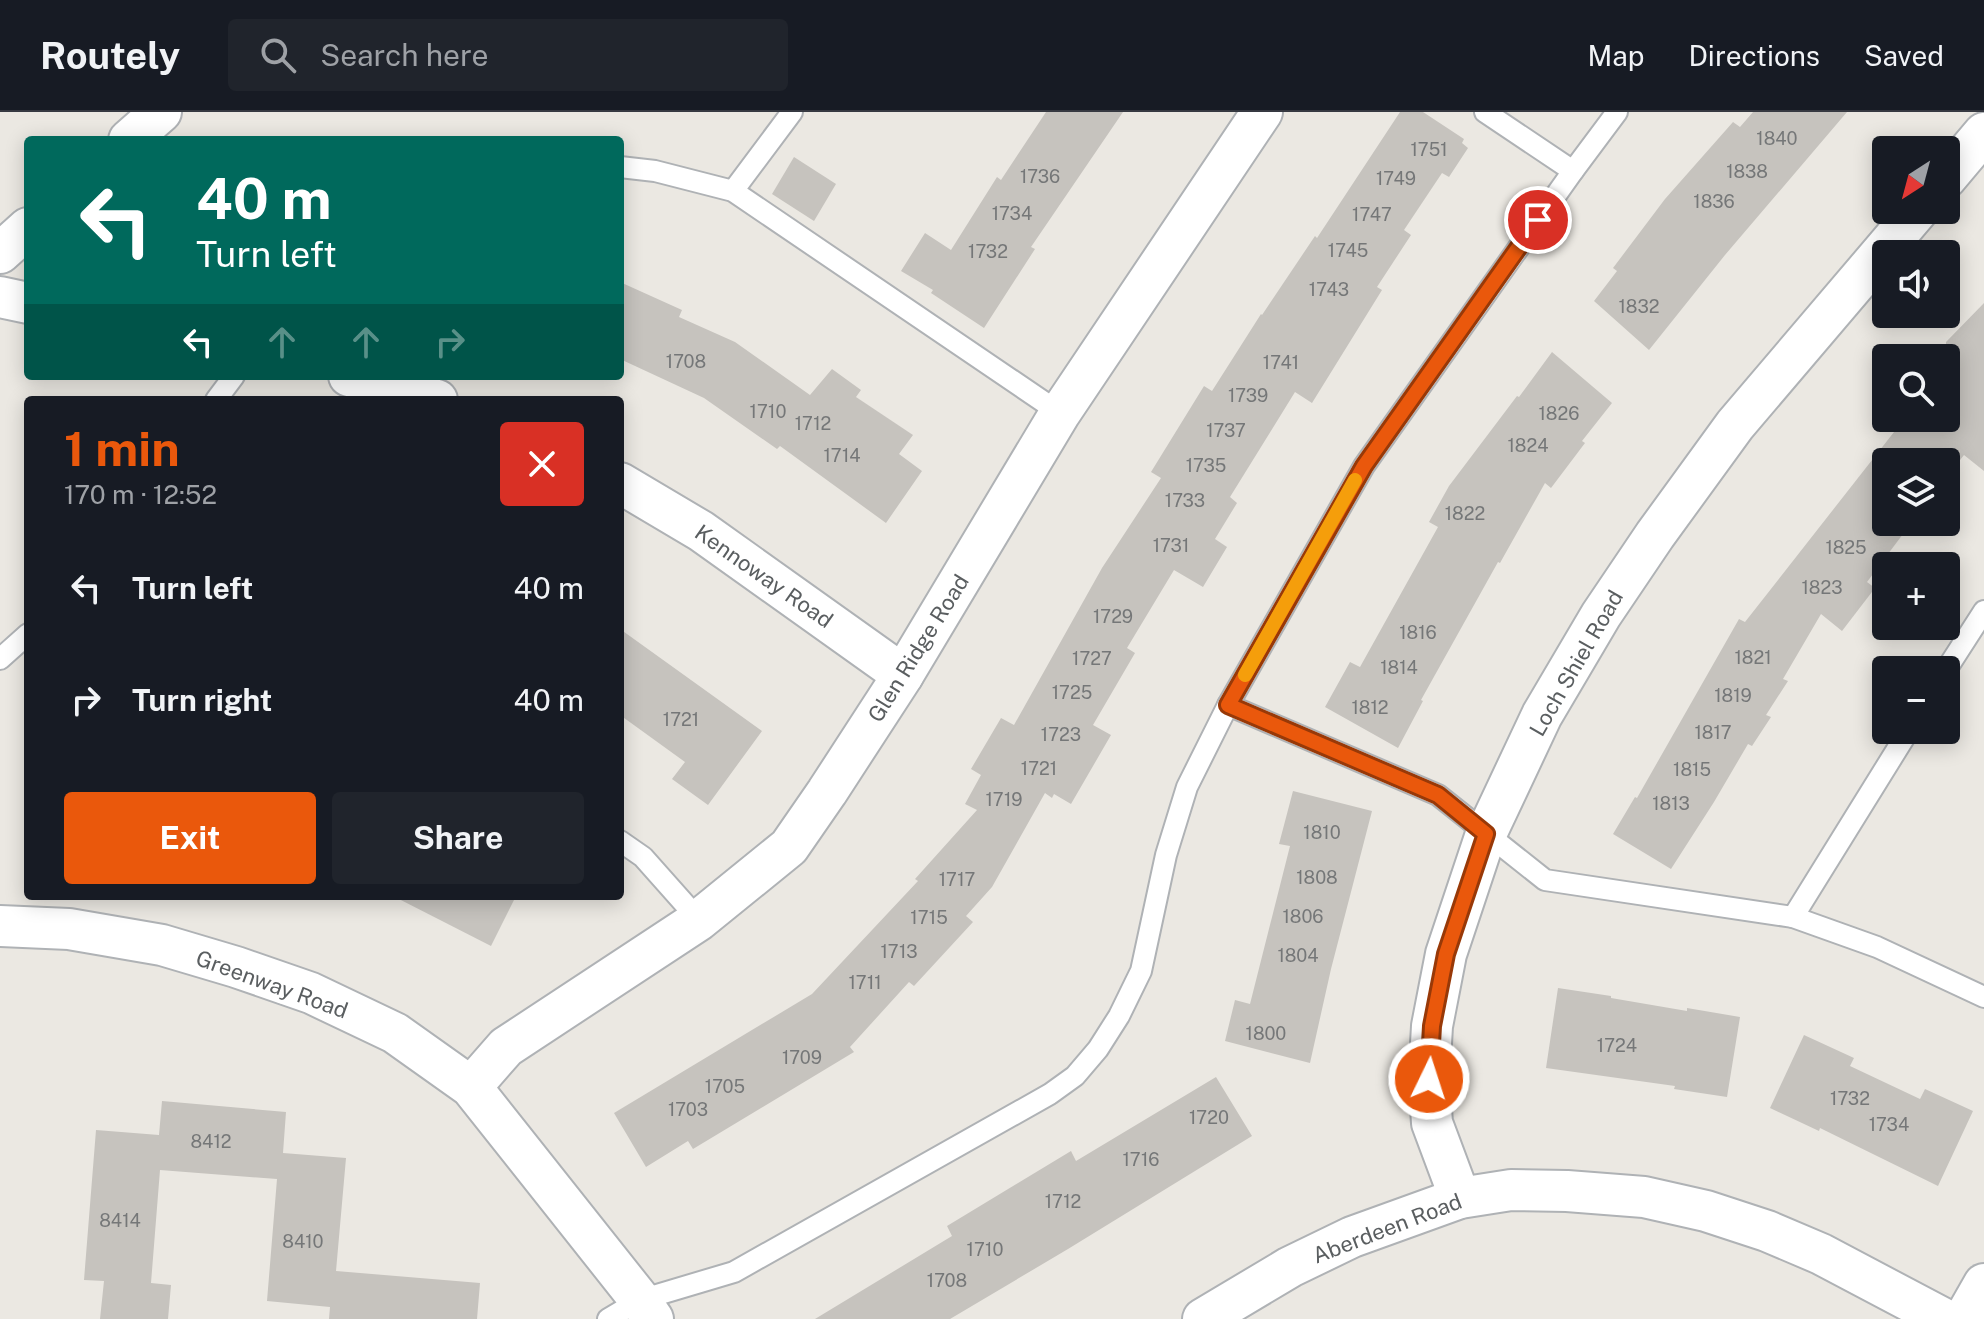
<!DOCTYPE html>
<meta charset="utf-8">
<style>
:root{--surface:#171b24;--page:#20242c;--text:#f1f3f6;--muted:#9ea1a6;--line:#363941;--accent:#ea580c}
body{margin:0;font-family:"Public Sans",sans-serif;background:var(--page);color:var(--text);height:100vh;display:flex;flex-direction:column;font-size:30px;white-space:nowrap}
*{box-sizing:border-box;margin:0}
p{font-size:26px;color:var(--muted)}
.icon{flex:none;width:44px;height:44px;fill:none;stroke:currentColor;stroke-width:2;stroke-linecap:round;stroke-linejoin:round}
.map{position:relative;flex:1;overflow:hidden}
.details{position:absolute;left:24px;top:284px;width:600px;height:504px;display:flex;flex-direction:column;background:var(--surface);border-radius:8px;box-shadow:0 4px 20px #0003}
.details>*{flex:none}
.top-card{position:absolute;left:24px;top:24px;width:600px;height:244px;border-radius:8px;box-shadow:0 4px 20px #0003;background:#00695c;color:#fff;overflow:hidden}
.needle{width:52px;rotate:216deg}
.controls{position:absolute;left:1872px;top:24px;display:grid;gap:16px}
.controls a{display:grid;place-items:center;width:88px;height:88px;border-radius:8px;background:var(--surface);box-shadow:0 4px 20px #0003;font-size:40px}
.pin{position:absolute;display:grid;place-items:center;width:68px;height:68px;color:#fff;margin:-34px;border:4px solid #fff;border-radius:50%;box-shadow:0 2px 8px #0007}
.me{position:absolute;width:88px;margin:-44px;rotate:4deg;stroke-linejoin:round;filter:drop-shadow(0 0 6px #0008)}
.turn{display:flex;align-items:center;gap:28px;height:168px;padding:0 40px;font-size:36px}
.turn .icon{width:104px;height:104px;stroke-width:2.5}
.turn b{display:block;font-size:56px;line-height:68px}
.lanes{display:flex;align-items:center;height:76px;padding:0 40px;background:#0003;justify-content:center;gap:40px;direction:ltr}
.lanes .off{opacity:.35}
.round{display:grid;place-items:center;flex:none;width:84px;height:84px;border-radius:8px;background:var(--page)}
.head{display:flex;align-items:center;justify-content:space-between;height:136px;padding:0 40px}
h1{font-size:48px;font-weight:700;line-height:60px;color:var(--accent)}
.button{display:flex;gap:16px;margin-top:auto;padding:16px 40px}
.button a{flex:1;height:92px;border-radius:8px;background:var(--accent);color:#fff;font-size:32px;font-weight:700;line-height:92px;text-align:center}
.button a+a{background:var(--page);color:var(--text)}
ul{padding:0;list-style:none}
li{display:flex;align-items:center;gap:24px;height:112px;padding:0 40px}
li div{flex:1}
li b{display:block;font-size:30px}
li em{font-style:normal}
header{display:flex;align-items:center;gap:48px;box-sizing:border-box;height:112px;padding:0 40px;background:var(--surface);border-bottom:2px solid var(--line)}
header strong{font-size:38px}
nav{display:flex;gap:44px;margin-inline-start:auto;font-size:28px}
.search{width:560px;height:72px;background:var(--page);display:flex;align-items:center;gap:20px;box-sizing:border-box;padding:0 28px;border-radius:8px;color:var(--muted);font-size:30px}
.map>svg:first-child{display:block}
</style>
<header>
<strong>Routely</strong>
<div class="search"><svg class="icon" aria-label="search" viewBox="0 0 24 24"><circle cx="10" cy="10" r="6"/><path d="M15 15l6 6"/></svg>Search here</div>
<nav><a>Map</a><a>Directions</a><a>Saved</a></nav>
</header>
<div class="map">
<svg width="1984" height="1207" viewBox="0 0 1984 1207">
<rect width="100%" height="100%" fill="#ebe8e2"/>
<g fill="#c6c3be">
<path d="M1046,0H1123L1031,135L1035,137L984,216L931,181L933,178L901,159L925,121L951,138L997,65L1001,68Z"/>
<path d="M1400,0H1423L1464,27L1462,31L1468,36L1449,65L1442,61L1404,118L1411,123L1377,175L1382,178L1312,291L1295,280L1230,385L1237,391L1215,427L1227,435L1203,475L1174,458L1127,536L1135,541L1093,613L1111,623L1071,692L1054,682L1052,686L1045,681L992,775L966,804L973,810L914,874L909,870L850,935L854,940L693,1037L688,1029L646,1055L614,1001L812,882L918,769L915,767L977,698L965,692L981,663L971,657L1001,606L1014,613L1102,456L1161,366L1151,360L1204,274L1212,279L1261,202L1262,203L1315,124L1317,126Z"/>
<path d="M1753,0H1847L1725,143L1649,238L1594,189L1617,159L1613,156L1665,87L1733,10L1740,15Z"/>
<path d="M794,45L836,72L814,109L772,82Z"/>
<path d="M620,170L682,198L679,205L735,230L810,283L832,257L861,278L856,285L913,323L899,342L922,359L886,411L780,334L777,337L704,286L620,247Z"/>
<path d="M1984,191V359L1964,343L1946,366V350H1886V410H1912L1867,470L1875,476L1842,519L1821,502L1783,567L1788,569L1766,603L1771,605L1752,634L1748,632L1714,690L1671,757L1613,722L1635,685L1637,686L1739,507L1745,510L1905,306H1946V230Z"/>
<path d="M1552,240L1612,291L1582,329L1585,331L1551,376L1545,371L1500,451L1498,450L1421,588L1423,589L1398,636L1325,595L1350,550L1360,555L1438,415L1429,410L1449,374L1517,284L1519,285Z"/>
<path d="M620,517L762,619L708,693L672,667L685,650L620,603Z"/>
<path d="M1293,679L1372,699L1331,857L1310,951L1225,929L1235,888L1250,892L1290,734L1279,732Z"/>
<path d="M393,784H516L491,834Z"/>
<path d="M1558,876L1611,884V886L1687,899V896L1740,905L1727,985L1674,977L1675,974L1546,956Z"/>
<path d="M1804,923L1854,946L1850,954L1920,987L1925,977L1973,999L1938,1074L1820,1016L1819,1019L1770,996Z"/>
<path d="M1216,965L1252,1024L1068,1137L950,1207H815L952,1124L947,1114L1071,1039L1076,1049Z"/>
<path d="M162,989L286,1000L283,1041L346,1046L336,1159L480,1171L477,1207H329L330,1195L267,1189L277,1067L160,1058L151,1171L171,1173L168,1207H100L104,1169L84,1168L96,1018L159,1023Z"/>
</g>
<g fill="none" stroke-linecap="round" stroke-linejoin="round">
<g stroke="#afb2b5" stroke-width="24">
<g id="lane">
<path d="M1485,0L1573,59"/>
<path d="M620,55L655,59L733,79L1060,301"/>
<path d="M733,79L792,0"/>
<path d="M216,288L234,264"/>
<path d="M0,547L28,522"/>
<path d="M1946,558L1984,499"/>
<path d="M1228,593L1438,683L1545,768L1793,805L1909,618"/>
<path d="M620,729L643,745L699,808"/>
<path d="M1793,805L1877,835L1984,885"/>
<path d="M608,1207L640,1188L734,1160L1050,982L1075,964L1098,937L1119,904L1141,859L1166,743L1187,675L1228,593L1364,354L1573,59L1617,0"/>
</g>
</g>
<g stroke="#afb2b5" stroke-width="44">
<g id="street">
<path d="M129,28L161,0"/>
<path d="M1946,66L1984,21"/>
<path d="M0,141L28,116"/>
<path d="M0,185L28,191"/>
<path d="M349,264L437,288"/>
<path d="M620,371L701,419L903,563"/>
<path d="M0,814L69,817L162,833L236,855L311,881L395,921L471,975L640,1188L653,1207"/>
<path d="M471,975L506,935L699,808L789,735L827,680L903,563L1060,301L1262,0"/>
<path d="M1460,1086L1432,1011L1429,967L1432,914L1446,842L1486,722L1542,603L1601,503L1655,423L1735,313L1918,98"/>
<path d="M1203,1207L1290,1155L1352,1125L1460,1086L1511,1078L1567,1079L1644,1085L1706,1099L1767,1119L1821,1142L1944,1207"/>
<path d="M1964,1207L1984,1172"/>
</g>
</g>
<use href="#lane" stroke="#fff" stroke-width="20"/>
<use href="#street" stroke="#fff" stroke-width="40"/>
</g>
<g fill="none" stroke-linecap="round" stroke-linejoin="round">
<g stroke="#983908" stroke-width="20">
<path id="route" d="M1429,967L1432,914L1446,842L1486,722L1438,683L1228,593L1364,354L1538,108"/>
</g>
<use href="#route" stroke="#ea580c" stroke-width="14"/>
<path stroke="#f59e0b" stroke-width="14" d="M1245,563L1355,368"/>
</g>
<g text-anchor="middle" stroke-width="7" stroke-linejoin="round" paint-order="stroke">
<g font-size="18" fill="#757778">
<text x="1777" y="33">1840</text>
<text x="1429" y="44">1751</text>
<text x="1747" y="66">1838</text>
<text x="1040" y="71">1736</text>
<text x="1396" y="73">1749</text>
<text x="1714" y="96">1836</text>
<text x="1012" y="108">1734</text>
<text x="1372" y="109">1747</text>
<text x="1348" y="145">1745</text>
<text x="988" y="146">1732</text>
<text x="1329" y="184">1743</text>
<text x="1639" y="201">1832</text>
<text x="686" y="256">1708</text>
<text x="1281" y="257">1741</text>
<text x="1248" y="290">1739</text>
<text x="768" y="306">1710</text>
<text x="1559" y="308">1826</text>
<text x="813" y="318">1712</text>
<text x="1226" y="325">1737</text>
<text x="1528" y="340">1824</text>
<text x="842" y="350">1714</text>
<text x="1206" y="360">1735</text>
<text x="1185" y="395">1733</text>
<text x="1465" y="408">1822</text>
<text x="1171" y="440">1731</text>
<text x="1846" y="442">1825</text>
<text x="1822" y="482">1823</text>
<text x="1113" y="511">1729</text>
<text x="1418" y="527">1816</text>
<text x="1753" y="552">1821</text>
<text x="1092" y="553">1727</text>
<text x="1399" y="562">1814</text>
<text x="1072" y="587">1725</text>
<text x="1733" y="590">1819</text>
<text x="1370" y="602">1812</text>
<text x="681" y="614">1721</text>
<text x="1713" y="627">1817</text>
<text x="1061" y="629">1723</text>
<text x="1039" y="663">1721</text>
<text x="1692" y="664">1815</text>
<text x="1004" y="694">1719</text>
<text x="1671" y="698">1813</text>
<text x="1322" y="727">1810</text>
<text x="1317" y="772">1808</text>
<text x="957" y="774">1717</text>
<text x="1303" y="811">1806</text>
<text x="929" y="812">1715</text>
<text x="899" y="846">1713</text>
<text x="1298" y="850">1804</text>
<text x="865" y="877">1711</text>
<text x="1266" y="928">1800</text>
<text x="1617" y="940">1724</text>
<text x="802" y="952">1709</text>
<text x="725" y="981">1705</text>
<text x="1850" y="993">1732</text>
<text x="688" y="1004">1703</text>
<text x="1209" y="1012">1720</text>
<text x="1889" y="1019">1734</text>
<text x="211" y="1036">8412</text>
<text x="1141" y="1054">1716</text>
<text x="1063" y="1096">1712</text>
<text x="120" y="1115">8414</text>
<text x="303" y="1136">8410</text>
<text x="985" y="1144">1710</text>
<text x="947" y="1175">1708</text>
</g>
<g font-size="22" fill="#5a5e60" stroke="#fff">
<text transform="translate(764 464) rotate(35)" y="8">Kennoway Road</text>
<text transform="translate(918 536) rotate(-58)" y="8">Glen Ridge Road</text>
<text transform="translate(1576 551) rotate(-60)" y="8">Loch Shiel Road</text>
<text transform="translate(272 872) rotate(20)" y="8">Greenway Road</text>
<text transform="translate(1387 1116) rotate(-21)" y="8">Aberdeen Road</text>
</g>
</g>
</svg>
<div class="controls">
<a><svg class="needle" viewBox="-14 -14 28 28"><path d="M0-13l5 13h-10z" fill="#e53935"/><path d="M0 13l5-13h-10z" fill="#9ea1a6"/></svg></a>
<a><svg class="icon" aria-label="sound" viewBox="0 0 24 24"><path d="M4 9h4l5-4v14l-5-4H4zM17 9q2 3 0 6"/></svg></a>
<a><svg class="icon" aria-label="search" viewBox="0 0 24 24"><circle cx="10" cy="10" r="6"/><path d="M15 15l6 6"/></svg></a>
<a><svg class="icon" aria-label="layers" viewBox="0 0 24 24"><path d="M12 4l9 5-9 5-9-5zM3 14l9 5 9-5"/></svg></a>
<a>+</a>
<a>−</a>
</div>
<div class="pin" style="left:1538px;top:108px;background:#d93025"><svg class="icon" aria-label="arrive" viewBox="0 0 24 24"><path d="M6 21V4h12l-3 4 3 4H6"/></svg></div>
<svg class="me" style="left:1429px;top:967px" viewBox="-20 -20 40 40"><circle r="17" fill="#ea580c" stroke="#fff" stroke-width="3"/><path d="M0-11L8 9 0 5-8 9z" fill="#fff"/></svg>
<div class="top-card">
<div class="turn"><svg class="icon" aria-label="left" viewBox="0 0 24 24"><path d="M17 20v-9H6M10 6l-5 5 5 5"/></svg><div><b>40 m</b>Turn left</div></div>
<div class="lanes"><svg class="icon" aria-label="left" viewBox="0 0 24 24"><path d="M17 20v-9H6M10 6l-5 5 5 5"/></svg><svg class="icon off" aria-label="ahead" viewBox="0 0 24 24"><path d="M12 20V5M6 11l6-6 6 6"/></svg><svg class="icon off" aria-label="ahead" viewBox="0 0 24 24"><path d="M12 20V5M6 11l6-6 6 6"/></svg><svg class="icon off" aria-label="right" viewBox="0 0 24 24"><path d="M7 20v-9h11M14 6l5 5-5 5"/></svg></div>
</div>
<section class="details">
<div class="head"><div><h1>1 min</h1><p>170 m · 12:52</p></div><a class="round" style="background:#d93025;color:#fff"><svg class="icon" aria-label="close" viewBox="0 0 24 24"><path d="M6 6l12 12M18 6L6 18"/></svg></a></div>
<ul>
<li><svg class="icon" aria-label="left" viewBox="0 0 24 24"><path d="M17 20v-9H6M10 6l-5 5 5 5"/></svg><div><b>Turn left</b></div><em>40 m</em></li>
<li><svg class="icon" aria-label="right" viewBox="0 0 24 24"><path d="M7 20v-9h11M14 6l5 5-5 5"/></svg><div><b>Turn right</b></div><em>40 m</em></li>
</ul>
<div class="button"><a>Exit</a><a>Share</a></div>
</section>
</div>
